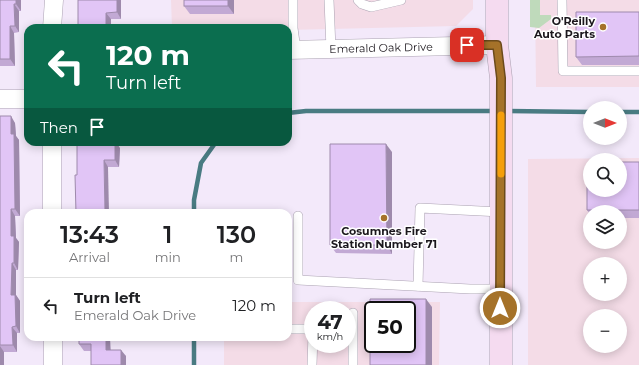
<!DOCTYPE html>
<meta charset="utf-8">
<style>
:root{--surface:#fff;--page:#f6f6f6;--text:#202124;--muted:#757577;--line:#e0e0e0}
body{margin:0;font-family:Montserrat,sans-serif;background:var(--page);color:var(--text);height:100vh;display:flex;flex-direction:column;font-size:15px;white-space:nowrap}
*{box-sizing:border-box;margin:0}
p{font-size:13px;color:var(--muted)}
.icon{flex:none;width:22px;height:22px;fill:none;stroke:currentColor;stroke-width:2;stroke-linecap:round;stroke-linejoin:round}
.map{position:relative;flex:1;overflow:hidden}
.side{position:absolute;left:24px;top:209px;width:268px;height:132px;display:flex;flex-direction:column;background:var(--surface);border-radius:12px;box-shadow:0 2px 10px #0003}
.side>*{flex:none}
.hud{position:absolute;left:24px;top:24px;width:268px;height:122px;border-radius:12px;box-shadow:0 2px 10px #0003;background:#0b6e4f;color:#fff;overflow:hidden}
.needle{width:26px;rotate:90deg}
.controls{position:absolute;left:583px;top:101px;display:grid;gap:8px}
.controls a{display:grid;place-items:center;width:44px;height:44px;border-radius:50%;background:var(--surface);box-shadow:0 2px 10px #0003;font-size:20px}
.speed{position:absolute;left:304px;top:301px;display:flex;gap:8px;font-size:20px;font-weight:700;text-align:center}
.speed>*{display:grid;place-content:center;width:52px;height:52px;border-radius:50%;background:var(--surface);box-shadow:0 2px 10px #0003;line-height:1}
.speed small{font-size:10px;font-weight:400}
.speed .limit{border:2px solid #111;border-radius:6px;background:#fff;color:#111}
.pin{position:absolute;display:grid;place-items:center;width:34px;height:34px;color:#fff;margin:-17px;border-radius:8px;box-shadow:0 2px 6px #0006}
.me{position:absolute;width:44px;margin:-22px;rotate:0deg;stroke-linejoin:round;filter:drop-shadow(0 0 3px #0008)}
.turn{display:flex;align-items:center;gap:14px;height:84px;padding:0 16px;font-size:18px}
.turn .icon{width:52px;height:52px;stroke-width:2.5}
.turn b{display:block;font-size:28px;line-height:34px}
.then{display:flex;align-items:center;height:38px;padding:0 16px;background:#0003;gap:8px;font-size:15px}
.eta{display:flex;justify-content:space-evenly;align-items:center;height:68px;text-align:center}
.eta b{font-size:24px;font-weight:600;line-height:28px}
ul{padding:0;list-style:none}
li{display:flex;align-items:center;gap:12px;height:56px;padding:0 16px;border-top:1px solid var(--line)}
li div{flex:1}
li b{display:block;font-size:15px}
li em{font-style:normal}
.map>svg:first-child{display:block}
</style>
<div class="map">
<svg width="639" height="365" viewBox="0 0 639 365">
<rect width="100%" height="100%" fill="#f3e9fa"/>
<g fill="#f4dce7" fill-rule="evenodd">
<path d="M171,0H473V9L456,26L288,30V28H172Z"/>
<path d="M535,0H639V87H536Z"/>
<path d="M639,158V365H528V159ZM590,160H620V190H590ZM590,212H620V242H590ZM590,264H620V294H590ZM590,316H620V346H590Z"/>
<path d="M288,302H440L439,365H224V337H288ZM313,310H347V344H313ZM373,310H407V344H373Z"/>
</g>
<path fill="#bfdabb" d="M530,0H540V15H551V19L539,28L530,27Z"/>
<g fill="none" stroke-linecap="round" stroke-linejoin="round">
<g stroke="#497b82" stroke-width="4.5">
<path d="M506,111L590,112"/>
<path d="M620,112H639"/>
<path d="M288,113L306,111H494"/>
<path d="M194,213V200L201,163L216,142"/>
<path d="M194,337V365"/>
</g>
<g stroke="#aba2b2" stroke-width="10">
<g id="service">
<path d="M293,0V28L296,50"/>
<path d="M329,0L331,49"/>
<path d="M358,0L362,4L371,7L401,0"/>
<path d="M562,0L563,71H639"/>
<path d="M298,216V280L470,289H500"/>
<path d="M418,286L420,208L501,212"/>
<path d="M288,329H306L313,334L312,365"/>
<path d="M353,365V313"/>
</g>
</g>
<g stroke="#aba2b2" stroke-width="19">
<g id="minor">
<path d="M52,28L54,0"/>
<path id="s1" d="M288,50L497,45"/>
<path d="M0,99H28"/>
<path d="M52,142V213"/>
<path d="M53,337V365"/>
</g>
</g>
<g stroke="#aba2b2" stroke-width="23">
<path id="secondary" d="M497,0V45L501,78V365"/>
</g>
<use href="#service" stroke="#fff" stroke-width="9"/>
<use href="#minor" stroke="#fff" stroke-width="18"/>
<use href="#secondary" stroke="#f5dbf0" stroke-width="22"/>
</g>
<g fill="#c2a9d4">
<path d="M0,0H21V11H19V32L14,33L15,66H0Z"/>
<path d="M78,0H121V19H111Z"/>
<path d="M234,0V14H190L184,6Z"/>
<path d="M639,12V65H582L576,57Z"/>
<path d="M0,116L15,123L16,136L19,140L20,216H15L16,238L19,242L18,270H16V295L20,301V333H17V352H4V365H0Z"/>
<path d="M120,148L119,167H108L77,175Z"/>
<path d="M392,152V254L336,253L330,245Z"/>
<path d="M639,162V218H620V212H590V214L587,210L590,190Z"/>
<path d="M79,337L111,350L126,356L91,351H84L79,344Z"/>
</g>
<g fill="#9e8aac">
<path d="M16,0H21V11L16,4Z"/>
<path d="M117,0H121V19L117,12Z"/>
<path d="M228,0H234V14L228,6Z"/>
<path d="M14,4L19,11V32L15,26Z"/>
<path d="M106,13L111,19V28H106Z"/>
<path d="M10,26L14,33L15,66L10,59Z"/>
<path d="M11,116L15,123L16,136L19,140L20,216L15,209L11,134Z"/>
<path d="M115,142H116L120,148L119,167L115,160Z"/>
<path d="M386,144L392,152V254L387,245Z"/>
<path d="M104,160L108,167L109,213H105Z"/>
<path d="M11,209L15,216L16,238L19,242L18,270L14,263L11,236Z"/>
<path d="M12,263L16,270V295L20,301V333L16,326L11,295Z"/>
<path d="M426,299L432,307V365H426Z"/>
<path d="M12,327L17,333V352L13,345Z"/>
<path d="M106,337H110L111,357L106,350Z"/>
<path d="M0,346L4,352V365H0Z"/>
<path d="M121,350L126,356V365H121Z"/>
</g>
<g fill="#e1c5f6" stroke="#9e8aac" fill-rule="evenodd">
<path d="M0,0H16V4H14L15,26H10V59H0Z"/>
<path d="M78,0H117V12L106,13V28H78Z"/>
<rect x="184" y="0" width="44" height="6"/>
<path d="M576,12H639V56L576,57Z"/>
<path d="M0,116H11V134H14L15,209H11V236H14V263H12L11,295H15L16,326L12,327L13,345H0Z"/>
<path d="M77,142H115V160H104L105,213H76L75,175H77Z"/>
<path d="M330,144H386L387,245H330Z"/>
<path d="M620,162H639V210H587V186H590V190H620Z"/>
<path d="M370,299H426V365H370ZM373,310H407V344H373Z"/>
<path d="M79,337H106V350H121V365H91V344H79Z"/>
</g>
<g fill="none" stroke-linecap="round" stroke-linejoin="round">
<g stroke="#6b4a1b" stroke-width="10">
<path id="route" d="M467,45H497L501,78L500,308"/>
</g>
<use href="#route" stroke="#a57229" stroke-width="7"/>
<path stroke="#f59e0b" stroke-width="7" d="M501,115V174"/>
</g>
<g fill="#a57229" stroke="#fff" stroke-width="1.5">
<circle cx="603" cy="27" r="4"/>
<circle cx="384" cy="218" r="4"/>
</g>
<g text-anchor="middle" stroke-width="3" stroke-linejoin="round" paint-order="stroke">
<g font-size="11" font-weight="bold" fill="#1b171d" stroke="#fff" text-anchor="end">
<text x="595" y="25">O'Reilly<tspan x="595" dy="13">Auto Parts</tspan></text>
<text x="384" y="235" text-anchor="middle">Cosumnes Fire<tspan x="384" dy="13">Station Number 71</tspan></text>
</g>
<g font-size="11" fill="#1b171d" stroke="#fff">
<text dy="4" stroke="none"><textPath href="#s1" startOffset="93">Emerald Oak Drive</textPath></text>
</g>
</g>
</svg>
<div class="controls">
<a><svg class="needle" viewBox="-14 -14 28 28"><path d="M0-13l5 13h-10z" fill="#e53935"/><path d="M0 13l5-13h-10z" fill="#757577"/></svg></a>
<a><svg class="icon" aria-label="search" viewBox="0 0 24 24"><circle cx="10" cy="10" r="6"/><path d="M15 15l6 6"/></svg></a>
<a><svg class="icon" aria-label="layers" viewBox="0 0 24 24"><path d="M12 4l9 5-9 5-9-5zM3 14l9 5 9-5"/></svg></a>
<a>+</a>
<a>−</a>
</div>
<div class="speed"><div>47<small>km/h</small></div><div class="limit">50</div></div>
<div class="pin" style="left:467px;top:45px;background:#d93025"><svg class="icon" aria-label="arrive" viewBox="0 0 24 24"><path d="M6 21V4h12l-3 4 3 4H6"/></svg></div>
<svg class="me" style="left:500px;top:308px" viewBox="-20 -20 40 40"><circle r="17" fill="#a57229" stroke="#fff" stroke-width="3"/><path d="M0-11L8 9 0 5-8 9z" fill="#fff"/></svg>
<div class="hud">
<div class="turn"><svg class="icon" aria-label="left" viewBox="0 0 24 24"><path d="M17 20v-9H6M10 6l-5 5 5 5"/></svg><div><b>120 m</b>Turn left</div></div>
<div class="then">Then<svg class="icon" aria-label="arrive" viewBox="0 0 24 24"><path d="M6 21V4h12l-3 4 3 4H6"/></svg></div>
</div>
<section class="side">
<div class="eta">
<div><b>13:43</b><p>Arrival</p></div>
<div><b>1</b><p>min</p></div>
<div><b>130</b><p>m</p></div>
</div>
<ul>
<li><svg class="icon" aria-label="left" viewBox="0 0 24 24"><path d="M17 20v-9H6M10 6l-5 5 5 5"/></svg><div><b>Turn left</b><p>Emerald Oak Drive</p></div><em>120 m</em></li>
</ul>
</section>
</div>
